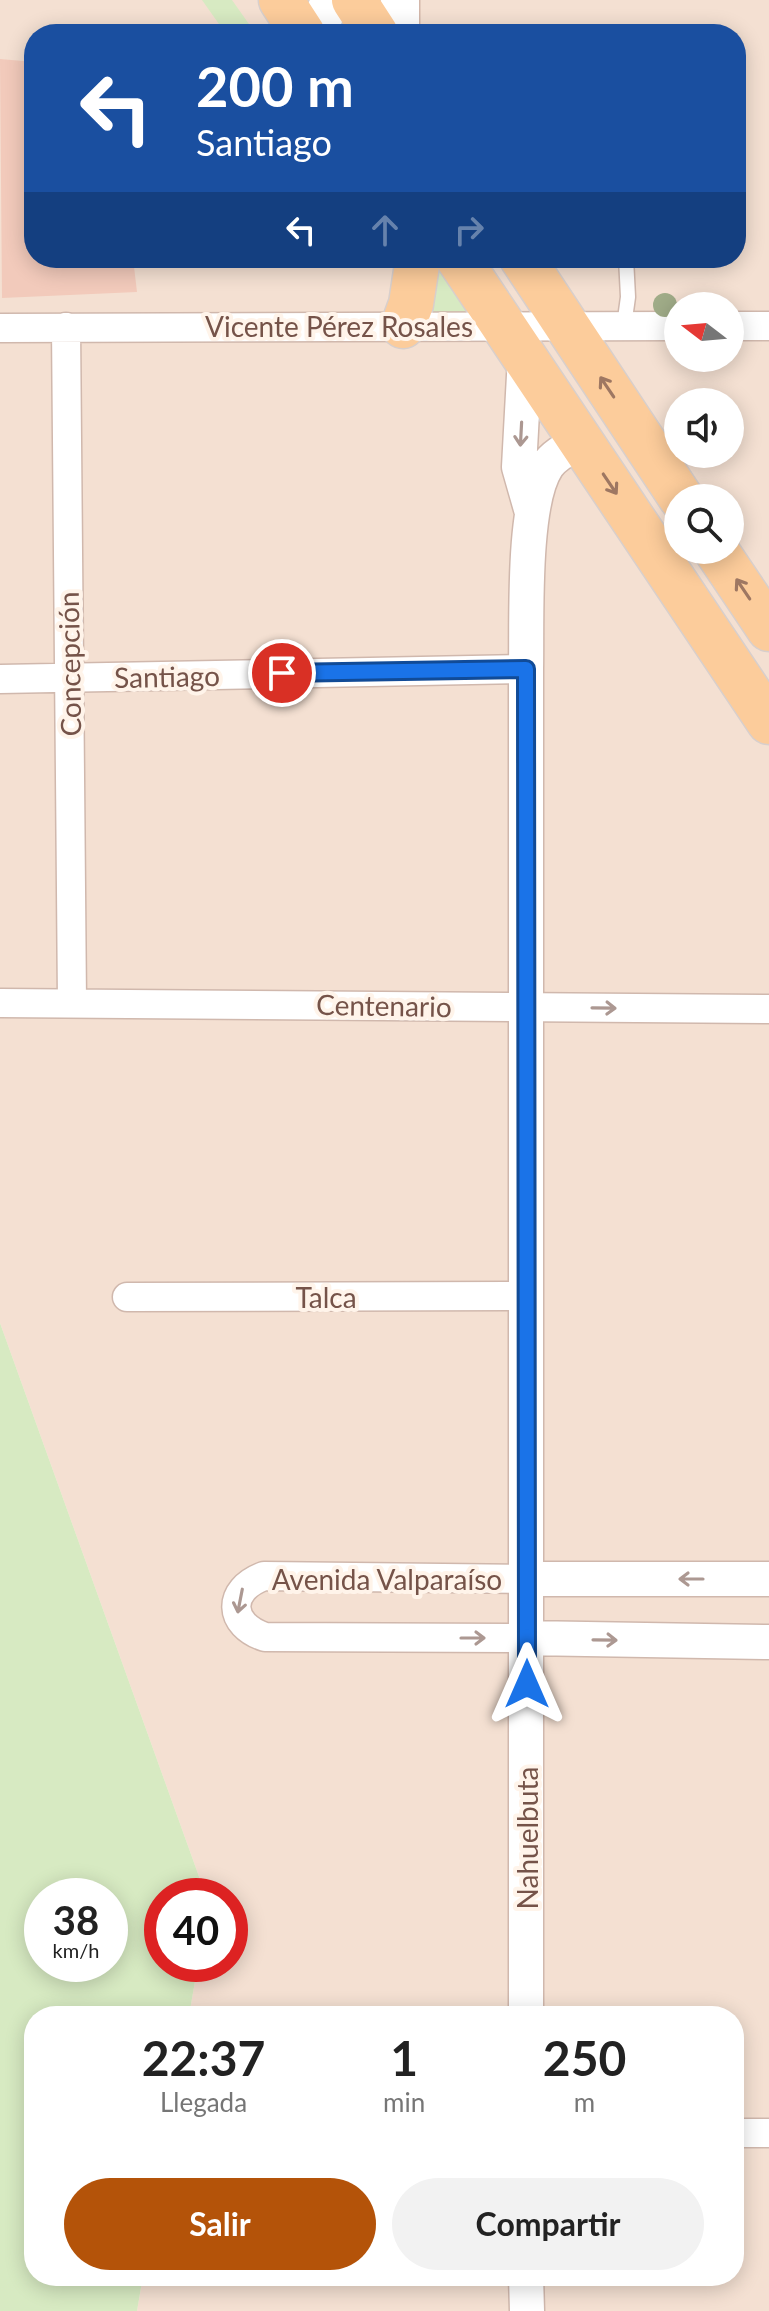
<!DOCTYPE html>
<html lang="es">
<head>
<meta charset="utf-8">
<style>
	:root { --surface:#fff; --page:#f2f2f2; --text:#222; --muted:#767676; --accent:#b45309 }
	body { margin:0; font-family:Lato,sans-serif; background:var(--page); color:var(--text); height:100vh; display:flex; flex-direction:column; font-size:30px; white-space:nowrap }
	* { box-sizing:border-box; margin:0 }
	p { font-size:26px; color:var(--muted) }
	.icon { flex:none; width:44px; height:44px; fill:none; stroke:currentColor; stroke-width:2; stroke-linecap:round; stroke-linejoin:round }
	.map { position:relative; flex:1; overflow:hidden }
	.panel { position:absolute; left:24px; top:2006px; width:720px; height:280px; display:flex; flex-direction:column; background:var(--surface); border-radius:32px; box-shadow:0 4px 20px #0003 }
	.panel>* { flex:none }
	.guide { position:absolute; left:24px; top:24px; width:722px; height:244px; border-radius:32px; box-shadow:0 4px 20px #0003; background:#1a4fa0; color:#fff; overflow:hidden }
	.needle { width:52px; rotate:286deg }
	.controls { position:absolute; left:664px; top:292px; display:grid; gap:16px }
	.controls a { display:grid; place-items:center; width:80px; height:80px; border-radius:50%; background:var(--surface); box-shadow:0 4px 20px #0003; font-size:40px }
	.speed { position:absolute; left:24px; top:1878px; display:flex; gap:16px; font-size:40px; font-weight:700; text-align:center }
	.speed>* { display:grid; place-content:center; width:104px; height:104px; border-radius:50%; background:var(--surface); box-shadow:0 4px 20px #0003; line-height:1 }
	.speed small { font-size:20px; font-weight:400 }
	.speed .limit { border:12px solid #d22; background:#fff; color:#111 }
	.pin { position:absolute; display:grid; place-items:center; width:68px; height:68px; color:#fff; margin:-34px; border:4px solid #fff; border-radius:50%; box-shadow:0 2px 8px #0007 }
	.me { position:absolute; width:88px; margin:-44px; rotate:0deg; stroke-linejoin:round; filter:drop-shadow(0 0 6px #0008) }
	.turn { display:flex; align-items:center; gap:28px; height:168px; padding:0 40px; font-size:36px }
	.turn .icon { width:104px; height:104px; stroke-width:2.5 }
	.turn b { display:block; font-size:56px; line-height:68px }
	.lanes { display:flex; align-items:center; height:76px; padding:0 40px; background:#0003; justify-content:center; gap:40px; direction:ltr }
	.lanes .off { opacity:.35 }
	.eta { display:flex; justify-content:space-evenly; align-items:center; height:136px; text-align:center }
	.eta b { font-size:48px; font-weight:700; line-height:56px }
	.action { display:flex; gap:16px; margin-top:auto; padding:16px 40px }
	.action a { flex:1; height:92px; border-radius:48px; background:var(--accent); color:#fff; font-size:32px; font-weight:700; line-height:92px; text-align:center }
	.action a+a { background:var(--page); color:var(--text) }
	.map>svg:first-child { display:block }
	.residential { fill:#f4e0d2; fill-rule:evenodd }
	.green { fill:#d7eac2; fill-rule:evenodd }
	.building { fill:#f2cabb }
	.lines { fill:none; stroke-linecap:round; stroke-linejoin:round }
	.service-casing { stroke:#d0b8ad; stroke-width:17 }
	.minor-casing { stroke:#d0b8ad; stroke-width:31 }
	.tertiary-casing { stroke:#d0b8ad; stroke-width:37 }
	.secondary-casing { stroke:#d3b7aa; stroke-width:41 }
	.primary-casing { stroke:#d8cfcc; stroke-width:47 }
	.service { stroke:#fff; stroke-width:14 }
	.minor { stroke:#fff; stroke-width:28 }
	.tertiary { stroke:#fff; stroke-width:34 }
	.secondary { stroke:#fff; stroke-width:38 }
	.primary { stroke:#fccc9b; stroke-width:44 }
	.tree { fill:#a0ac88 }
	.oneway { stroke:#9e7762 }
	.oneway2 { stroke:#ac9892 }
	.route-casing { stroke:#114b97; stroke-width:20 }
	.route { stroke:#1a73e8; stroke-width:14 }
	.labels { text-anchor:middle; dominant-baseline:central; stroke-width:8; stroke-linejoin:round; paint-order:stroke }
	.street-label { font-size:28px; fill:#755349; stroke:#fff4ea }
</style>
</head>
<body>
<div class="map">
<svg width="769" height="2311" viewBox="0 0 769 2311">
	<rect width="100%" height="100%" fill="#fcf0e3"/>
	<path class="residential" d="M 0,0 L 769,0 L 769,2311 L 137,2311 L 143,2276 L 734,2276 L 734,2016 L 189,2016 L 198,1964 L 230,1964 L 230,1896 L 206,1896 L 0,1323 ZM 34,34 L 736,34 L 736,258 L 34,258 ZM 678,306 L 730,306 L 730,358 L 678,358 ZM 678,402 L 730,402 L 730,454 L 678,454 ZM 678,498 L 730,498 L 730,550 L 678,550 Z"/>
	<path class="green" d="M 202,0 L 232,0 L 256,34 L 226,34 Z
		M 439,258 L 469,313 L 425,312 Z
		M 0,1323 L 206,1896 L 162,1896 L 162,1964 L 198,1964 L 189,2016 L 34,2016 L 34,2276 L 143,2276 L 137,2311 L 0,2311 ZM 42,1896 L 110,1896 L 110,1964 L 42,1964 Z"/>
	<path class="building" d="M 0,59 L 34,62 L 34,258 L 133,258 L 137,292 L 2,298 Z"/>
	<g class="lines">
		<g class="service-casing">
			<path id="service" d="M 624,326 L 628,297 L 626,258"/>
		</g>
		<g class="minor-casing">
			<path id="minor" d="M 730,326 L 769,326
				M 66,327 L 72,1002
				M 0,328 L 678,326
				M 0,679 L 526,669
				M 0,1003 L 769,1009
				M 127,1297 L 526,1296
				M 527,1579 L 264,1576 C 226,1590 228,1625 265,1637 L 527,1638
				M 734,2133 L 769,2133"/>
		</g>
		<g class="tertiary-casing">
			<path id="tertiary" d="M 525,357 L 519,467 L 531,509
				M 527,1579 L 769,1579
				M 527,1638 L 769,1642
				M 526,2016 L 526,669 C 527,620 522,504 547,466 C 555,454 569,448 581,441
				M 526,2276 L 527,2311"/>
		</g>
		<g class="secondary-casing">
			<path id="secondary" d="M 400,0 L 400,34
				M 317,34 L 330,0"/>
		</g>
		<g class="primary-casing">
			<path id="primary" d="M 281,0 L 303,34
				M 354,0 L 376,34
				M 458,258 L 769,722
				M 522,258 L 681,498
				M 403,326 L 411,304 L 418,258
				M 716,550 L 769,629"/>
		</g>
		<use href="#service" class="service"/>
		<use href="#minor" class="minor"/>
		<use href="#tertiary" class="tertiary"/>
		<use href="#secondary" class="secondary"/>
		<use href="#primary" class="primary"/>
	</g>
	<circle class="tree" cx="665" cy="305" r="12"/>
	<defs><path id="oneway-shaft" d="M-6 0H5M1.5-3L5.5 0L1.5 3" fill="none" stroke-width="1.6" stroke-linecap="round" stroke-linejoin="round" transform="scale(2)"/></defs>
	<g class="oneway">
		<use href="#oneway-shaft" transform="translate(607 387) rotate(-124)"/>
		<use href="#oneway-shaft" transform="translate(610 484) rotate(56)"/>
		<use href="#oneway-shaft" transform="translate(743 589) rotate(-124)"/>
	</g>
	<g class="oneway2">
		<use href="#oneway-shaft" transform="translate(521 434) rotate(93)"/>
		<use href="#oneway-shaft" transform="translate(604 1008) rotate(1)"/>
		<use href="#oneway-shaft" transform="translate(691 1579) rotate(180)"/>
		<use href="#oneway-shaft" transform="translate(240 1601) rotate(101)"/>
		<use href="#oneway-shaft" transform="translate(473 1638)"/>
		<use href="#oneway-shaft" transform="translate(605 1640) rotate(1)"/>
	</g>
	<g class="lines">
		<g class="route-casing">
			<path id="route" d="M 282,673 L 526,669 L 527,1684"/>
		</g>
		<use href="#route" class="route"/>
	</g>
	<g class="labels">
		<g class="street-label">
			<text x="339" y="326">Vicente Pérez Rosales</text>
			<text transform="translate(69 664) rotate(-91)">Concepción</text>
			<text transform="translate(167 676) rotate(-1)">Santiago</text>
			<text transform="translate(384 1005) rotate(1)">Centenario</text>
			<text x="326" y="1297">Talca</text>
			<text x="387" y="1579">Avenida Valparaíso</text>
			<text transform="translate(527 1838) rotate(-90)">Nahuelbuta</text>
		</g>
	</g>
</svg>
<div class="controls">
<a><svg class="needle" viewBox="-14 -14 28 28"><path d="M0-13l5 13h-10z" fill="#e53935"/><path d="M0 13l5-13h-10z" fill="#767676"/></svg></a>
<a><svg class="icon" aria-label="sound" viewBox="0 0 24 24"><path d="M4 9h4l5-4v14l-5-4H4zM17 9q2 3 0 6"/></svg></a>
<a><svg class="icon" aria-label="search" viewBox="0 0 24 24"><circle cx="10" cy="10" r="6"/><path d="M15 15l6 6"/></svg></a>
</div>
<div class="speed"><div>38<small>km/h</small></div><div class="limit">40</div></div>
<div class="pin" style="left:282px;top:673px;background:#d93025"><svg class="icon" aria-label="arrive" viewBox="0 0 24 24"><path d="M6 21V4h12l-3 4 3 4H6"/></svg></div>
<svg class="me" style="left:527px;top:1684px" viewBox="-20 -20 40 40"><path d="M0-17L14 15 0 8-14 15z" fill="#1a73e8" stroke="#fff" stroke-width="4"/></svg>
<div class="guide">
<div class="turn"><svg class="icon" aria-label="left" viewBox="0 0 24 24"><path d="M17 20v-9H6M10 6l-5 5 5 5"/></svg><div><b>200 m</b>Santiago</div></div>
<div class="lanes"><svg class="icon" aria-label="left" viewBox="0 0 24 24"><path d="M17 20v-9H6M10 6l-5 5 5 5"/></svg><svg class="icon off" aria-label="ahead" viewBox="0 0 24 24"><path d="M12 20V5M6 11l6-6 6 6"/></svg><svg class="icon off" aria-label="right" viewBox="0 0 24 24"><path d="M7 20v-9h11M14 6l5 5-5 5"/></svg></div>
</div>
<section class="panel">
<div class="eta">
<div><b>22:37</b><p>Llegada</p></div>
<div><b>1</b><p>min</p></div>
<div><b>250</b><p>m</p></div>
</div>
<div class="action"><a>Salir</a><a>Compartir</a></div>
</section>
</div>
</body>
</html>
